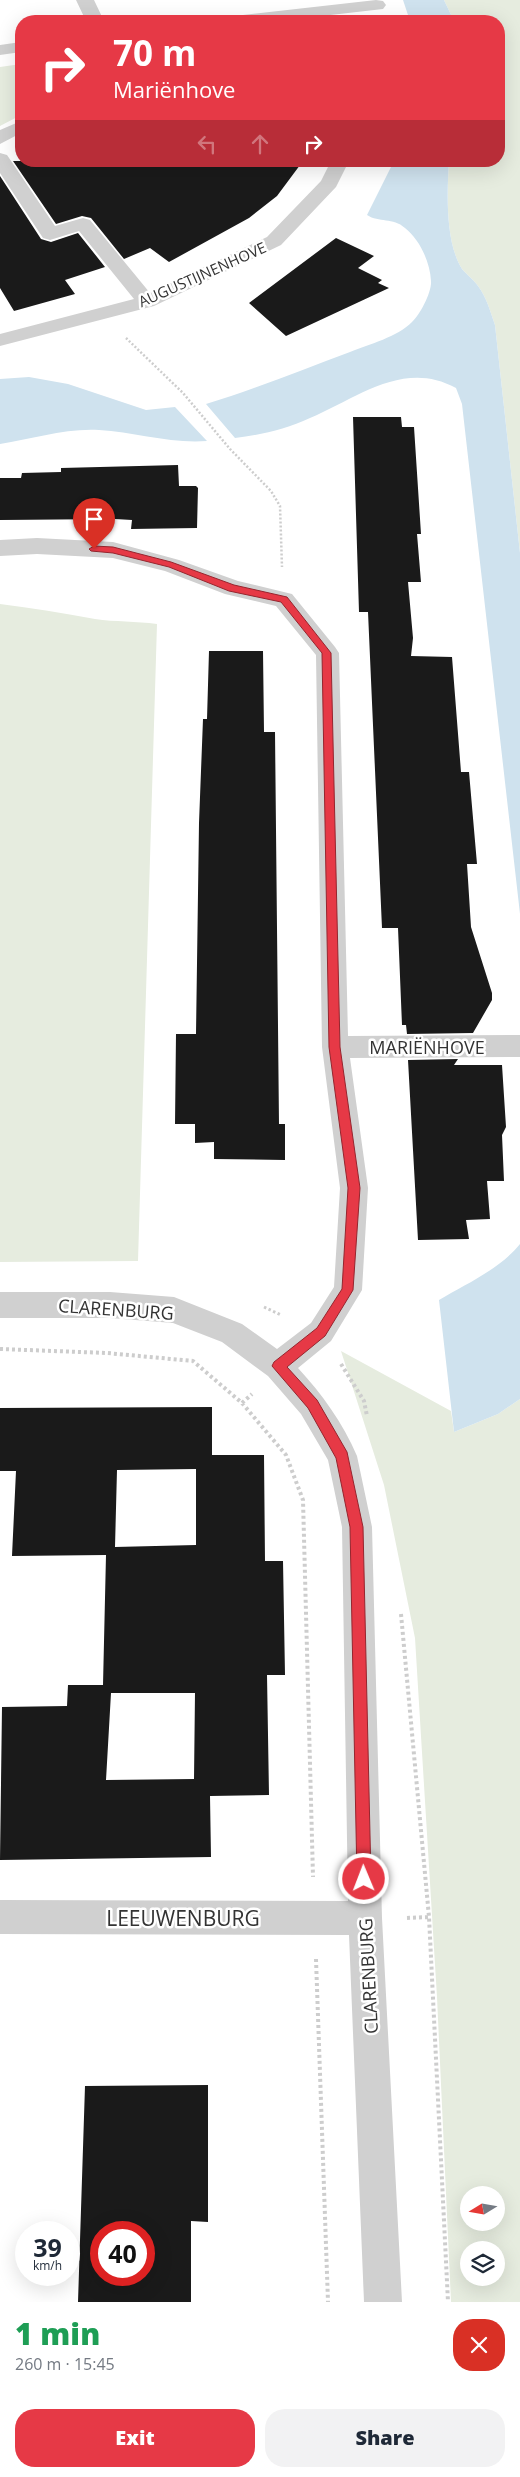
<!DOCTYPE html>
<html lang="en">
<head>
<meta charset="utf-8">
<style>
	:root { --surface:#fff; --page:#f2f2f3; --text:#1f2937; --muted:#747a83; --accent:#e63946 }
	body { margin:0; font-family:"Open Sans",sans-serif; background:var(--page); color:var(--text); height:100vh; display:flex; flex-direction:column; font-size:19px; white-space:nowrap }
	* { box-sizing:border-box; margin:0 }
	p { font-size:16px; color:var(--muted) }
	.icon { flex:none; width:28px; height:28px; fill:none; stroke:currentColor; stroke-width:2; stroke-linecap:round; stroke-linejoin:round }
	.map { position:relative; height:2302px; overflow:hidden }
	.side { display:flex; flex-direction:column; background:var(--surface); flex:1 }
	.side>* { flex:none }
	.banner { position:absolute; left:15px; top:15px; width:490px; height:152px; border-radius:20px; box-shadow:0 5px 20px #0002; background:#e63946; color:#fff; overflow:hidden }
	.needle { width:32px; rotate:259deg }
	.buttons { position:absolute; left:460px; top:2186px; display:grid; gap:10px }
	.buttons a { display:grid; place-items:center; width:45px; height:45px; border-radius:50%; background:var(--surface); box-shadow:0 5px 20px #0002; font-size:25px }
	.speed { position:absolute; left:15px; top:2221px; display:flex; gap:10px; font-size:25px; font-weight:700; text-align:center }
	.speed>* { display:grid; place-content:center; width:65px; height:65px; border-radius:50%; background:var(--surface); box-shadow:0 5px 20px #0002; line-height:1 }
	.speed small { font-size:12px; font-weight:400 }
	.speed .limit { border:8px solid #d22; background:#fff; color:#111 }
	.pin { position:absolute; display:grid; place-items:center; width:42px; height:42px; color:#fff; margin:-51px -21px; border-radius:50% 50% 50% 0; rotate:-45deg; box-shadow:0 0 5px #0007 }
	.pin .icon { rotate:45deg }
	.me { position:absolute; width:55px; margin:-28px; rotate:359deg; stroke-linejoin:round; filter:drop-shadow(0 0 4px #0008) }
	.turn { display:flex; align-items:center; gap:18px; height:105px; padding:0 15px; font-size:22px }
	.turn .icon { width:65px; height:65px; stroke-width:2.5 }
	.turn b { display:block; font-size:35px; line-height:42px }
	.lanes { display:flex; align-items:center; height:48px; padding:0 15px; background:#0003; justify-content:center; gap:25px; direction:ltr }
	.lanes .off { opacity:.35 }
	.round { display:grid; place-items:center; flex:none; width:52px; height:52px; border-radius:20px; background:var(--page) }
	.summary { display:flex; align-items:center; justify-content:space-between; height:85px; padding:0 15px }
	h1 { font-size:30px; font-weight:800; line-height:38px; color:#1e9e55 }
	.action { display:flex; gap:10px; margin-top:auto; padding:10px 15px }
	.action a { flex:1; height:58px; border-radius:20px; background:var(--accent); color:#fff; font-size:20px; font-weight:800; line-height:58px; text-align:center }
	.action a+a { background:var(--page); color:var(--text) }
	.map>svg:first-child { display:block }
	.green { fill:#e6ecdf; fill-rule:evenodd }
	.water { fill:#cfe2ee }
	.building { fill:#1a1a1a; fill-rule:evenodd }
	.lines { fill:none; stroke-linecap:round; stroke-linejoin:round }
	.path-far2 { stroke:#cdcdcd; stroke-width:2.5; stroke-dasharray:2 2; stroke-linecap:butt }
	.path-far1 { stroke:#cdcdcd; stroke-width:3; stroke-dasharray:2.5 2.5; stroke-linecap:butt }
	.path { stroke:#cdcdcd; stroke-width:4; stroke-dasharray:3 3; stroke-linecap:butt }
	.minor { fill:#d0d0d0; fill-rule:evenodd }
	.route { fill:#e63946; stroke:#96252e }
	.labels { text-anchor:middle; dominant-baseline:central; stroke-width:5; stroke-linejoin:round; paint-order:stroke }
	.far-street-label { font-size:15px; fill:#333; stroke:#fff }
	.street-label { font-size:18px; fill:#333; stroke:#fff }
	.near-street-label { font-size:21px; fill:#333; stroke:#fff }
</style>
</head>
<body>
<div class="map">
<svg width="520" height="2302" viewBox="0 0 520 2302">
	<rect width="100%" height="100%" fill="#fff"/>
	<path class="green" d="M 444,0 L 520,0 L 520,553 L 495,325 C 490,311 487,298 478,286 C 474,280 467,275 462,269 C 445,242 447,192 449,161 L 499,161 L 499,21 L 454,21 Z
		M 21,64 L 21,115 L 0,126 L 0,67 Z
		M 0,604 C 32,608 63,613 95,619 C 115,622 136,621 157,624 L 138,1261 L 0,1262 Z
		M 341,1351 L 451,1411 L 454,1432 L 498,1414 L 520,1399 L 520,2302 L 451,2302 L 437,1997 L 415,1638 L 384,1485 ZM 469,2195 L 496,2195 L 496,2222 L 469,2222 ZM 469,2250 L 496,2250 L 496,2278 L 469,2278 Z"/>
	<path class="water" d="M 403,0 L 444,0 L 454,21 L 410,21 Z
		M 394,161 L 449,161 C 447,192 445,242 462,269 C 467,275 474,280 478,286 C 487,298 490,311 495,325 L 520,553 L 520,914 L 462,404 L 456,388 C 404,359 357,398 310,418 C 286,429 261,435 235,438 L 206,404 C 255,389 302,370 350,352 C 370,344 397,337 412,322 C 420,315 432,292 431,281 C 430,262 420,240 405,228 C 393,217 379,223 367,215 Z
		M 29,377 L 68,384 L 146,410 L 175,407 L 207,441 C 171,444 135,432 99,430 C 66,428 32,439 0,444 L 0,379 Z
		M 520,1244 L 520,1399 L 498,1414 L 454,1432 L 439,1300 C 466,1284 500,1269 520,1244 Z"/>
	<path class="building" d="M 13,161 L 303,161 L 277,196 L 249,218 L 169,262 L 150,248 L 124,259 L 91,218 L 82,216 L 56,224 Z
		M 0,176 L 41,239 L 51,242 L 78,233 L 105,267 L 65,280 L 75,294 L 14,311 L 0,288 Z
		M 336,238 L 374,256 L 358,268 L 382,280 L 378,283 L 389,288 L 286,336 L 249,303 Z
		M 353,417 L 401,417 L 402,427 L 414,427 L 421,534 L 417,534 L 421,582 L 408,582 L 413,638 L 411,656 L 452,657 L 461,772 L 469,772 L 477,864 L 467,864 L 471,927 L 492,993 L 492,1000 L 473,1033 L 407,1034 L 406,1025 L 402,1025 L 398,928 L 382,928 L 368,612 L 359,612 Z
		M 178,465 L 179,486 L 196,486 L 198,488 L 197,528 L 131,529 L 132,520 L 115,519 L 0,520 L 0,478 L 21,478 L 22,473 L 61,472 L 61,468 Z
		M 209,651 L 263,651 L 264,732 L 275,732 L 279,1124 L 285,1124 L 285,1160 L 214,1159 L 214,1142 L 195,1143 L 195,1124 L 175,1124 L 176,1034 L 196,1034 L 199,823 L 203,719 L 207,719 Z
		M 458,1059 L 454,1065 L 502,1065 L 506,1127 L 502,1135 L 504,1181 L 487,1181 L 490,1219 L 466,1220 L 469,1239 L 418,1240 L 408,1060 Z
		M 212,1407 L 212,1455 L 264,1455 L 265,1561 L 283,1561 L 285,1675 L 267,1675 L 269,1795 L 210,1796 L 211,1857 L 0,1860 L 2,1707 L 67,1706 L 68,1685 L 103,1685 L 106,1555 L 12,1556 L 16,1471 L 0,1471 L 0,1408 ZM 196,1469 L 196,1545 L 115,1547 L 117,1470 ZM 111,1693 L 195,1693 L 194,1779 L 106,1780 Z
		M 208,2085 L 208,2222 L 191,2221 L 191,2302 L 78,2302 L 85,2086 ZM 101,2232 L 144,2232 L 144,2275 L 101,2275 Z"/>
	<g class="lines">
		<path class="path-far2" d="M 126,338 L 183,393 L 230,449 L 271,491 L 280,506 L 282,567"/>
		<path class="path-far1" d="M 264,1307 L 281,1315"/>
		<path class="path" d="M 0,1349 L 107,1353 L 193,1361 L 242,1403 L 286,1455 L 303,1500 L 313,1877
			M 341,1364 L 364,1401 L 367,1416
			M 242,1403 L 252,1394
			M 401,1614 L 429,1917 L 448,2302
			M 407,1918 L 429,1917
			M 316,1959 L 328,2302"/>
		<path class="minor" d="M 76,0 L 94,0 L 104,21 L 86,21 Z
			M 376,0 L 383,1 L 386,5 L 383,9 L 278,21 L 225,21 L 228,17 L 234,16 Z
			M 21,42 L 21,52 L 0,55 L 0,45 Z
			M 21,121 L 21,133 L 0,144 L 0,130 Z
			M 0,153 L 7,155 L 55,226 L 83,218 L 90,220 L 150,293 L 267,237 L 321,181 L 331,161 L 349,161 L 336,187 L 281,245 L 154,306 L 0,346 L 0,334 L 134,299 L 79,231 L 50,240 L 43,238 L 0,173 Z
			M 37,538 L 113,542 L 179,560 L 238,581 L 292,594 L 335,647 L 339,653 L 348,1036 L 520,1035 L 520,1057 L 350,1058 L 368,1188 L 362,1290 L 331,1341 L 298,1368 C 322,1394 343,1423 357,1456 L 372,1527 L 382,1918 L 402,2302 L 364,2302 L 349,1935 L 0,1934 L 0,1900 L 348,1901 L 342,1527 L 328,1460 L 301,1414 L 268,1376 L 222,1342 L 173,1323 L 110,1318 L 0,1318 L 0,1292 L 110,1292 L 174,1297 L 242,1324 L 277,1349 L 311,1323 L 334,1287 L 340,1188 L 322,1047 L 316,655 L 276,606 L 225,594 L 165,571 L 113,558 L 37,554 L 0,556 L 0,540 Z"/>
	</g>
	<path class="route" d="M 94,546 L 113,547 L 171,562 L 234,585 L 287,597 L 331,653 L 340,1047 L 360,1188 L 353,1290 L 325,1336 L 287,1367 L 317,1400 L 347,1452 L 363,1527 L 371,1879 L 369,1884 L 364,1886 L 359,1884 L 357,1879 L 350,1527 L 336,1458 L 308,1408 L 272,1366 L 274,1362 L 317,1328 L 342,1289 L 348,1188 L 329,1047 L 322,653 L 281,602 L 229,591 L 169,567 L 113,553 L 91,551 L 89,549 Z"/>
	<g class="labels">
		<g class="far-street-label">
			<text transform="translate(202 274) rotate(-24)">AUGUSTIJNENHOVE</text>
		</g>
		<g class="street-label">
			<text x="427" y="1047">MARIËNHOVE</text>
			<text transform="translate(116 1309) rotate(4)">CLARENBURG</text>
			<text transform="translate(368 1976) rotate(-93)">CLARENBURG</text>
		</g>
		<g class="near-street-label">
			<text x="183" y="1918">LEEUWENBURG</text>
		</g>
	</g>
</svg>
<div class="buttons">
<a><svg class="needle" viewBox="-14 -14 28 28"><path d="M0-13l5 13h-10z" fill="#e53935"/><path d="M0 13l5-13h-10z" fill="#747a83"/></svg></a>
<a><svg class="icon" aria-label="layers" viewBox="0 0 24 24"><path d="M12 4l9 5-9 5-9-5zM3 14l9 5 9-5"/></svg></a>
</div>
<div class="speed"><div>39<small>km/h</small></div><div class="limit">40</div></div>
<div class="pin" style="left:94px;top:549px;background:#d93025"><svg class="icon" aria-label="arrive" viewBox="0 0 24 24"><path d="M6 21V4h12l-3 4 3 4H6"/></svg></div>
<svg class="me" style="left:364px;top:1879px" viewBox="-20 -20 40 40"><circle r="17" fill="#e63946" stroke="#fff" stroke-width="3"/><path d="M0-11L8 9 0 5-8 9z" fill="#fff"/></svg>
<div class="banner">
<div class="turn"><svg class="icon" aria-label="right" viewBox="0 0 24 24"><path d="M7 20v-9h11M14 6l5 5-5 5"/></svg><div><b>70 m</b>Mariënhove</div></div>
<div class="lanes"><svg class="icon off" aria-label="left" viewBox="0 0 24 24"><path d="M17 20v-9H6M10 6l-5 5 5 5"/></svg><svg class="icon off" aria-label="ahead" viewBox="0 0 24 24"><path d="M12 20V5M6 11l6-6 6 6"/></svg><svg class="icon" aria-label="right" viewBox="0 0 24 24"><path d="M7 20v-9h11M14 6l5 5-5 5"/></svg></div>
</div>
</div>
<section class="side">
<div class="summary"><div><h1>1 min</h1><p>260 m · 15:45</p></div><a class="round" style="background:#d93025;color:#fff"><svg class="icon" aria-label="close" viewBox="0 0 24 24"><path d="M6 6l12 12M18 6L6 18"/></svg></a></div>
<div class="action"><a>Exit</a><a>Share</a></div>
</section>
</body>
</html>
